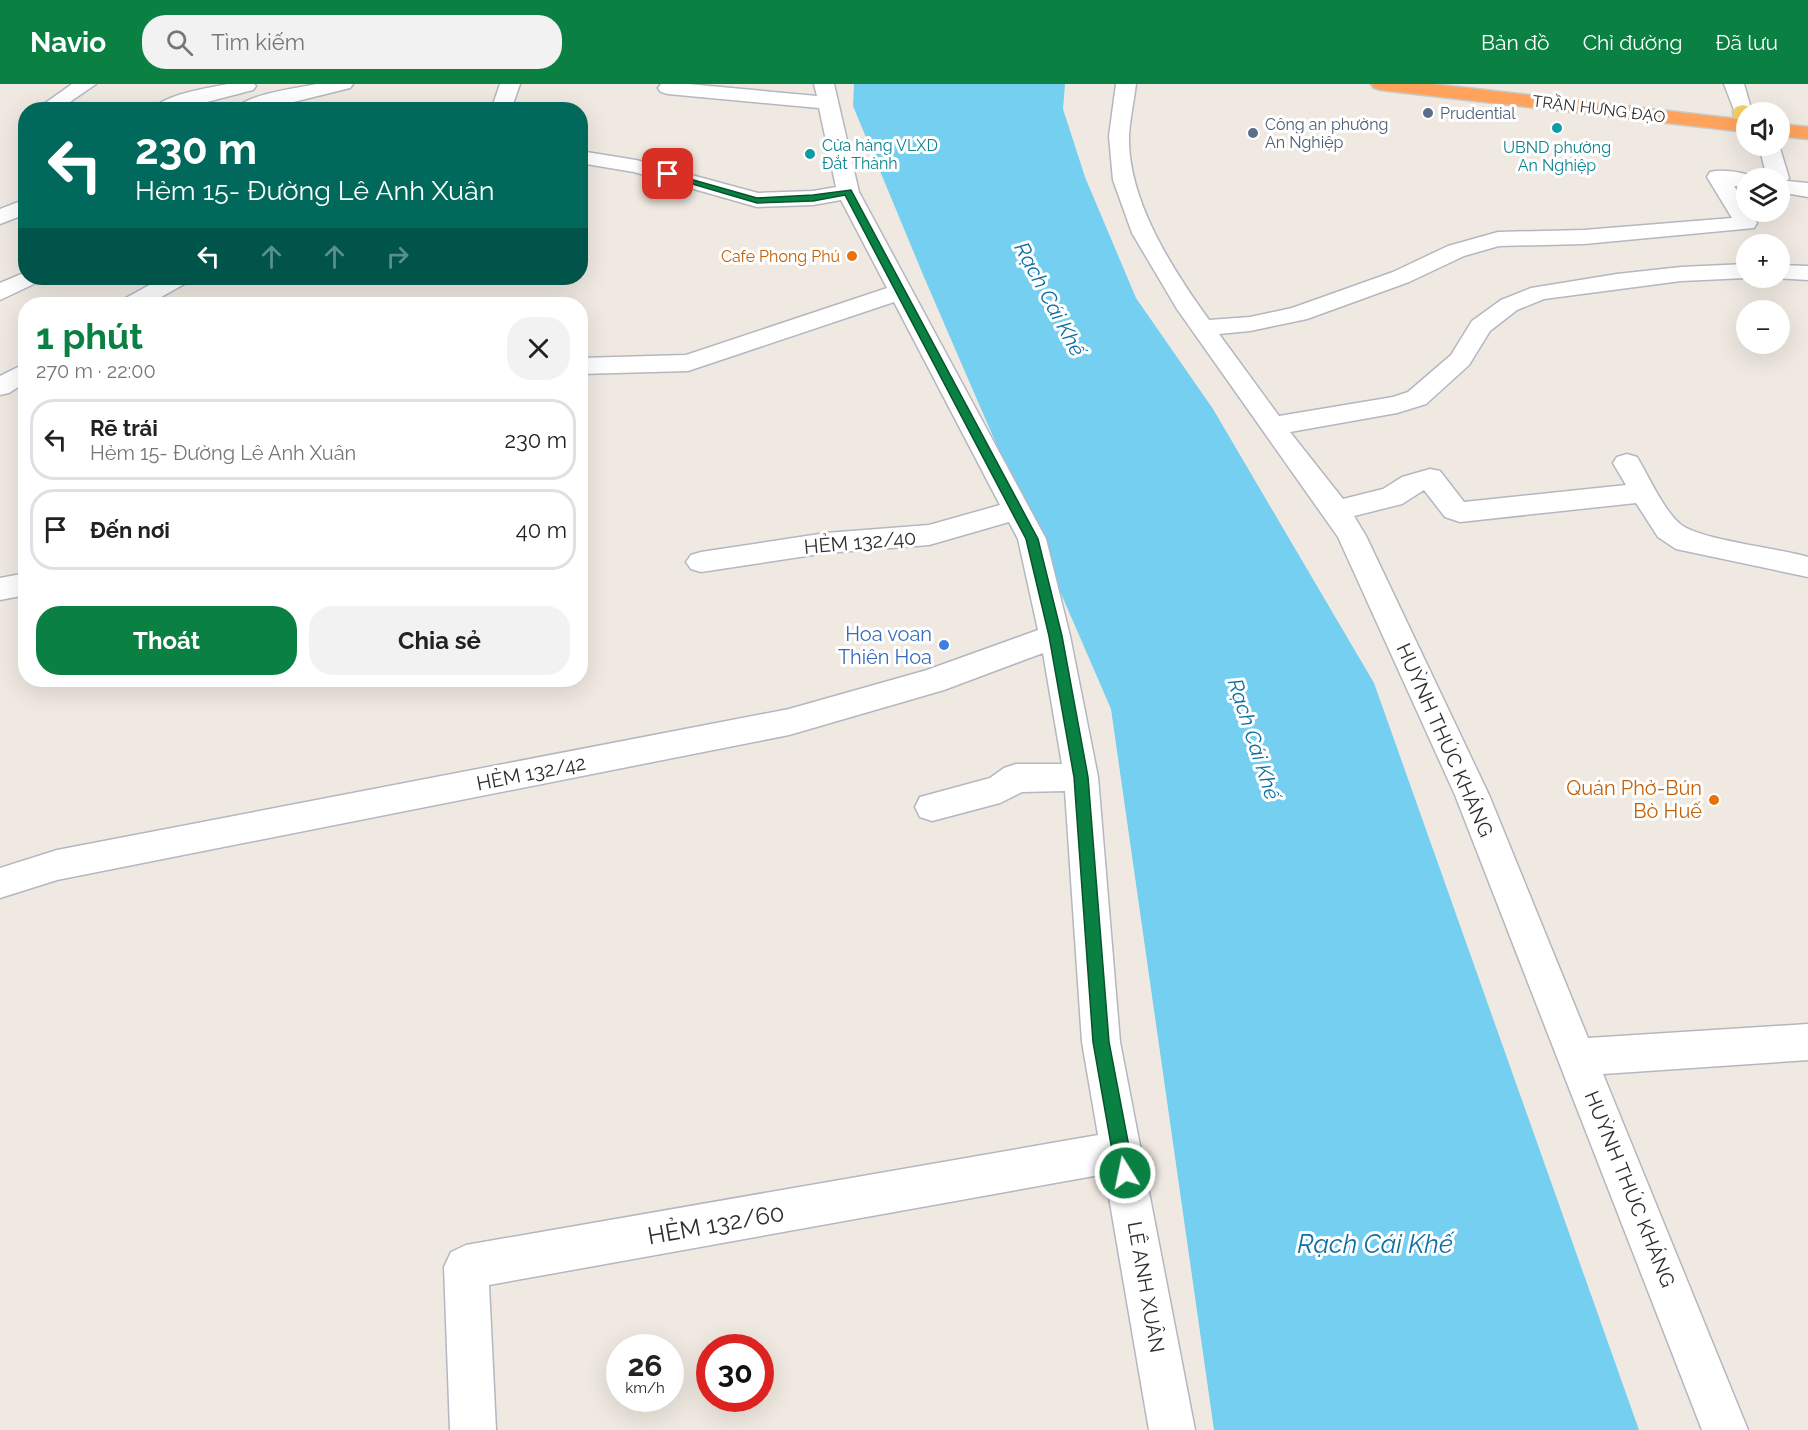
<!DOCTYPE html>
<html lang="vi">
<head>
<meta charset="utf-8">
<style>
	:root { --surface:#fff; --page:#f2f2f2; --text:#222; --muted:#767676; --line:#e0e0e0; --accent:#0b8043 }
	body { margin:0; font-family:Raleway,sans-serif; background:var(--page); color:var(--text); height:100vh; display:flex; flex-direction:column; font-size:22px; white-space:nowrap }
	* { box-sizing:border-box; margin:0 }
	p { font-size:20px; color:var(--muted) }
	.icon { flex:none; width:33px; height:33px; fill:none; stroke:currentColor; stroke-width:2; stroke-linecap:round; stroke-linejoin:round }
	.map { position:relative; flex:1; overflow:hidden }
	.details { position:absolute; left:18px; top:213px; width:570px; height:390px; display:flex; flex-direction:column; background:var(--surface); border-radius:24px; box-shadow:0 6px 24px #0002 }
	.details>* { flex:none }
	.banner { position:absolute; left:18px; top:18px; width:570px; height:183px; border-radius:24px; box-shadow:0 6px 24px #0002; background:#00695c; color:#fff; overflow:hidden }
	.buttons { position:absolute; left:1736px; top:18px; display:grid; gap:12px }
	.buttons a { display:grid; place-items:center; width:54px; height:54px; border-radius:50%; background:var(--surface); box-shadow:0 6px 24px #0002; font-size:30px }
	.speed { position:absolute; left:606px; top:1250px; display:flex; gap:12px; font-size:30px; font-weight:700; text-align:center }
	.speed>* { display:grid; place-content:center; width:78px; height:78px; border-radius:50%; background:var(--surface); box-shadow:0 6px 24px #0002; line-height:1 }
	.speed small { font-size:15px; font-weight:400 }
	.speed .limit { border:9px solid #d22; background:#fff; color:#111 }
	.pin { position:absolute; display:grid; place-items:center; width:51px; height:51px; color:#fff; margin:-26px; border-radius:12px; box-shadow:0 3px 9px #0006 }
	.me { position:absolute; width:66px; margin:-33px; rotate:350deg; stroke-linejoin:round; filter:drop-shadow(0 0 4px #0008) }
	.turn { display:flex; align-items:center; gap:21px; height:126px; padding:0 18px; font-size:27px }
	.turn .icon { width:78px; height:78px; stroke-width:2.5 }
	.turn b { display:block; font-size:42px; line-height:51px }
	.lanes { display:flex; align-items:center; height:57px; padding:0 18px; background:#0003; justify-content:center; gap:30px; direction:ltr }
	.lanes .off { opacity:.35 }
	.round { display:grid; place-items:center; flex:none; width:63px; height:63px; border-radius:24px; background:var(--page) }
	.summary { display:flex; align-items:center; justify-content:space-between; height:102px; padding:0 18px }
	h1 { font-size:36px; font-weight:700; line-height:45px; color:var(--accent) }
	.button { display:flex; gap:12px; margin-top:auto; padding:12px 18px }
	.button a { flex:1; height:69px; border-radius:24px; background:var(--accent); color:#fff; font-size:24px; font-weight:700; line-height:69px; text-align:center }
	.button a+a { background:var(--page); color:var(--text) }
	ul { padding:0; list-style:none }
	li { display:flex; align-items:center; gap:18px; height:81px; margin:0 12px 9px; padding:0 6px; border:3px solid var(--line); border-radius:24px }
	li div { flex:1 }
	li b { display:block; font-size:22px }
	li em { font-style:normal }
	header { display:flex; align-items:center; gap:36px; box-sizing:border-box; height:84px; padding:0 30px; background:var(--accent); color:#fff }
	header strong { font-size:28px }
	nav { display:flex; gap:33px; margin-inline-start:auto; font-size:21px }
	.search { width:420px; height:54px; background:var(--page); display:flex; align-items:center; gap:15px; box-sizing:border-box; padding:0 21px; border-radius:24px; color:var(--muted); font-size:22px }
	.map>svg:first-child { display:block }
	.water { fill:#75cff0 }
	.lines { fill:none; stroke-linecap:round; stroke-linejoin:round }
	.minor-casing { stroke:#b4b7c1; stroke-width:3 }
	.major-casing { stroke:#c9c9c9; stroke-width:3 }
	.highway-casing { stroke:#c9c9c9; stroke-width:3 }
	.minor { fill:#fff; fill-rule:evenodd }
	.major { fill:#f2d163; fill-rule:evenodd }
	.highway { fill:#ffa35c; fill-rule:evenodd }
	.route { fill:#0b8043; stroke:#07532c; stroke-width:1.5 }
	.service-dot { fill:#5c6f8a; stroke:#fff; stroke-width:2 }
	.culture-dot { fill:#0f9aa8; stroke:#fff; stroke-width:2 }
	.food-dot { fill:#e8710a; stroke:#fff; stroke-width:2 }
	.shop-dot { fill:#3f7fe0; stroke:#fff; stroke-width:2 }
	.labels { text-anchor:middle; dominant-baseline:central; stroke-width:6; stroke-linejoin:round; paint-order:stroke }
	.far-street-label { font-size:16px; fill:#2e2e2e; stroke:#fff }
	.far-service-label { font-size:16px; fill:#4e5e75; stroke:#fff; text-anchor:start }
	.far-culture-label { font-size:16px; fill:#0d838f; stroke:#fff; text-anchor:start }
	.far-food-label { font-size:16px; fill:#c56008; stroke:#fff; text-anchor:end }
	.street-label { font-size:20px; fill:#2e2e2e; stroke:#fff }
	.shop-label { font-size:20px; fill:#366cbe; stroke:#fff; text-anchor:end }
	.food-label { font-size:20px; fill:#c56008; stroke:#fff; text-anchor:end }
	.water-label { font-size:21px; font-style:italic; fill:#0d6fa3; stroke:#fff }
	.near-street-label { font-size:24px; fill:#2e2e2e; stroke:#fff }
	.near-water-label { font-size:26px; font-style:italic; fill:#0d6fa3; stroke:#fff }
</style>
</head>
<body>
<header>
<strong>Navio</strong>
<div class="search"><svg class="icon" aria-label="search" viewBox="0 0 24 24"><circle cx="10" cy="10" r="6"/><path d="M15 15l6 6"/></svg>Tìm kiếm</div>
<nav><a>Bản đồ</a><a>Chỉ đường</a><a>Đã lưu</a></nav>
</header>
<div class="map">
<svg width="1808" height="1346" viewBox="0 0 1808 1346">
	<rect width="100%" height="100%" fill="#efe9e1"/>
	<path class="water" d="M 854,0 L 1065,0 L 1063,25 L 1085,93 L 1136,214 L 1213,325 L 1374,599 L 1639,1346 L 1214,1346 L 1111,625 L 924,193 L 853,22 Z"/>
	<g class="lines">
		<g class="minor-casing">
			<path id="minor" d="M 72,0 L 96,0 L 61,24 L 47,24 L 44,20 Z
				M 228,0 L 254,0 L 256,2 L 253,6 C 220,14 186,26 152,26 C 164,10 209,4 228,0 Z
				M 317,0 L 353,0 L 350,4 L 261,26 L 234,26 C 246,10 298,4 317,0 Z
				M 500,0 L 520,0 L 511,26 L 491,26 Z
				M 661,0 L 688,0 L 817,12 L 814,0 L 834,0 L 859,108 L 1046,455 L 1070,552 L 1098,693 L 1120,958 L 1195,1346 L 1149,1346 L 1105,1090 L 489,1201 L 496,1346 L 450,1346 L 444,1183 L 451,1168 L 466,1161 L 1098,1051 L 1082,958 L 1065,707 L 1022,708 L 1000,719 L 932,737 L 920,733 L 915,723 L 920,713 L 990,694 L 1004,684 L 1016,680 L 1062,680 L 1043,569 L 944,606 L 789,651 L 57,796 L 0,814 L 0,784 L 57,766 L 789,625 L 927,586 L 1038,546 L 1018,455 L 1009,438 L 929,461 L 826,469 L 701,488 L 691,485 L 686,478 L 691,471 L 701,468 L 826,449 L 929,441 L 1000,421 L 894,218 L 688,287 L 580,290 L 580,274 L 686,271 L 887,204 L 841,116 L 813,121 L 757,123 L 634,88 L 580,79 L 580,67 L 636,76 L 758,109 L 813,107 L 836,103 L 819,24 L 668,10 L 661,8 L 658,4 Z
				M 1116,0 L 1136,0 C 1134,17 1130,34 1129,51 C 1127,116 1173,186 1209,236 L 1250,233 L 1292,224 L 1393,188 L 1448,162 L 1498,148 L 1584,146 L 1732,134 L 1707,93 L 1710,88 C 1723,85 1745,88 1755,94 L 1746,94 L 1746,103 L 1734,102 L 1746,121 L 1746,128 L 1750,128 L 1757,139 L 1754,144 L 1584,160 L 1499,162 L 1464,172 L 1409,198 L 1307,235 L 1250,247 L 1219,250 L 1279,332 L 1393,313 L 1408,308 L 1451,271 L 1472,237 L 1501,216 L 1531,204 L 1617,190 L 1681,183 L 1746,180 L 1746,194 L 1748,194 L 1746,194 L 1681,197 L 1544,215 L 1517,226 L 1490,247 L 1469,281 L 1426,320 L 1397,329 L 1290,348 L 1343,415 L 1383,405 L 1402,393 L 1430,385 L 1440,387 L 1464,418 L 1626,401 L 1613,379 L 1617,373 L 1627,370 L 1637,373 C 1648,391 1663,425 1679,439 C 1697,456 1779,464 1808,473 L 1808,493 L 1676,465 L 1658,453 L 1636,419 L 1460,438 L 1445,433 L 1424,406 L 1402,420 L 1354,432 L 1366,452 L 1489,711 L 1588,954 L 1808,940 L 1808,976 L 1603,990 L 1748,1346 L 1702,1346 L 1455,711 L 1338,453 L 1177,225 L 1132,149 L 1113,96 L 1109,52 Z
				M 1724,0 L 1744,0 L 1752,28 L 1746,28 L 1746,32 L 1736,31 Z
				M 1779,61 L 1789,94 L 1787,97 L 1808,99 L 1808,113 L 1779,108 L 1779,94 L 1767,94 L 1759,62 Z
				M 26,115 L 26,130 L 0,140 L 0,125 Z
				M 1779,181 L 1808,182 L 1808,196 L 1773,194 L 1779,194 Z
				M 26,188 L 26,194 L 39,194 L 36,199 L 0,216 L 0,199 Z
				M 162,194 L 190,194 L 186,199 L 149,220 L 120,220 L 124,215 Z
				M 26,279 L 26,298 L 9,309 L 0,311 L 0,292 Z
				M 26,489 L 26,511 L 0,516 L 0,494 Z"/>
		</g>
		<g class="major-casing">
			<path id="major" d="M 1743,21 L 1750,23 L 1753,28 L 1746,28 L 1745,48 L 1738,46 L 1735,42 L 1733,27 L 1736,23 Z"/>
		</g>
		<g class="highway-casing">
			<path id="highway" d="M 1371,0 L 1432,0 L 1746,36 L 1746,48 L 1381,6 L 1374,4 Z
				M 1779,40 L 1808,43 L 1808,55 L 1779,52 Z"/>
		</g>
		<use href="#minor" class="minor"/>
		<use href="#major" class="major"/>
		<use href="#highway" class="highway"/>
	</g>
	<path class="route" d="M 665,88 L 757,114 L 813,111 L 851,106 L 1038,455 L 1062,552 L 1088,693 L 1109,958 L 1134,1089 L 1131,1095 L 1125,1098 L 1119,1095 L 1116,1089 L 1093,958 L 1074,693 L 1049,552 L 1026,455 L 845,111 L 813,117 L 757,119 L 665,92 Z"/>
	<g class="service-dot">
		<circle cx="1428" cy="29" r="6"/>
		<circle cx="1253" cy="49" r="6"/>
	</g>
	<g class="culture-dot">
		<circle cx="1557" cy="44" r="6"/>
		<circle cx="810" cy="70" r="6"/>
	</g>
	<g class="food-dot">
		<circle cx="852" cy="172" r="6"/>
		<circle cx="1714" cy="716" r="6"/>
	</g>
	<circle class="shop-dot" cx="944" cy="561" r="6"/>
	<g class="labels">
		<g class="far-street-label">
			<text transform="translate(1599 25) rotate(7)">TRẦN HƯNG ĐẠO</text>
		</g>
		<g class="far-service-label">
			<text x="1440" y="29">Prudential</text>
			<text x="1265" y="40">Công an phường<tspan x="1265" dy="18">An Nghiệp</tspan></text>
		</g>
		<g class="far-culture-label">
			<text x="822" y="61">Cửa hàng VLXD<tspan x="822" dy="18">Đắt Thành</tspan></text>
			<text x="1557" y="63" text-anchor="middle">UBND phường<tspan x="1557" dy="18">An Nghiệp</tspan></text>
		</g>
		<g class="far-food-label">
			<text x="840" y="172">Cafe Phong Phú</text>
		</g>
		<g class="street-label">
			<text transform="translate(860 458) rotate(-5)">HẺM 132/40</text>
			<text transform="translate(1445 656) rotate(66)">HUỲNH THÚC KHÁNG</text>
			<text transform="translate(531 689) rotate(-11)">HẺM 132/42</text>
			<text transform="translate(1630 1105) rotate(68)">HUỲNH THÚC KHÁNG</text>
			<text transform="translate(1146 1203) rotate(80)">LÊ ANH XUÂN</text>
		</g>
		<g class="shop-label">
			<text x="932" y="550">Hoa voan<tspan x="932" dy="23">Thiên Hoa</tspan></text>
		</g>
		<g class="food-label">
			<text x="1702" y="704">Quán Phở-Bún<tspan x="1702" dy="23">Bò Huế</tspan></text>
		</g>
		<g class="water-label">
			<text transform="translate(1050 215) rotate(62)">Rạch Cái Khế</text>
			<text transform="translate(1254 655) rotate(72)">Rạch Cái Khế</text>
		</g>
		<g class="near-street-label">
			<text transform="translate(716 1140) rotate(-10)">HẺM 132/60</text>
		</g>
		<g class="near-water-label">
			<text x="1375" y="1160">Rạch Cái Khế</text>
		</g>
	</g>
</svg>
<div class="buttons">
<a><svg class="icon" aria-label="sound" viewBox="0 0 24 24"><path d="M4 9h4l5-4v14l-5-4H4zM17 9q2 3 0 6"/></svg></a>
<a><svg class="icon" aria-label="layers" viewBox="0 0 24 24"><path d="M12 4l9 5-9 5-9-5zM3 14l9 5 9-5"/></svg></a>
<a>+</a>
<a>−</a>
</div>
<div class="speed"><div>26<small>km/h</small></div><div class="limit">30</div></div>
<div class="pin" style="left:668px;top:90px;background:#d93025"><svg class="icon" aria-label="arrive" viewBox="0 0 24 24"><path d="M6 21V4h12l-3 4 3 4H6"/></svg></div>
<svg class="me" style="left:1125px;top:1089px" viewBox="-20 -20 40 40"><circle r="17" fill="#0b8043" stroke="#fff" stroke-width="3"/><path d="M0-11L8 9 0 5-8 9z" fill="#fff"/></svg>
<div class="banner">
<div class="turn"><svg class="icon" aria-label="left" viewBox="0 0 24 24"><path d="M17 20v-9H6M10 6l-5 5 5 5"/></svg><div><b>230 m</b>Hẻm 15- Đường Lê Anh Xuân</div></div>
<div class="lanes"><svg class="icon" aria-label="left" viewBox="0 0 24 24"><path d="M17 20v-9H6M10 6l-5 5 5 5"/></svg><svg class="icon off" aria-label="ahead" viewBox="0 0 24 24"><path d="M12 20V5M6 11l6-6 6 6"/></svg><svg class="icon off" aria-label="ahead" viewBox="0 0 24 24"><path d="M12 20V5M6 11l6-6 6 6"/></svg><svg class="icon off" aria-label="right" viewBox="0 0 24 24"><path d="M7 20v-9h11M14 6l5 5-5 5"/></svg></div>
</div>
<section class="details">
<div class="summary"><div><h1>1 phút</h1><p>270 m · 22:00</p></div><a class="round"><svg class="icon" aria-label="close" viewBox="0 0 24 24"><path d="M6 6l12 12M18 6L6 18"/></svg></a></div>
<ul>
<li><svg class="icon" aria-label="left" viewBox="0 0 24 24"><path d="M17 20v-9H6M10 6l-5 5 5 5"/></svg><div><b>Rẽ trái</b><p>Hẻm 15- Đường Lê Anh Xuân</p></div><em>230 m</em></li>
<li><svg class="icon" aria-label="arrive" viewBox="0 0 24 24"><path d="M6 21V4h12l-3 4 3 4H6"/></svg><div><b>Đến nơi</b></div><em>40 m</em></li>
</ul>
<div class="button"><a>Thoát</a><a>Chia sẻ</a></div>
</section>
</div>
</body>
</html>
